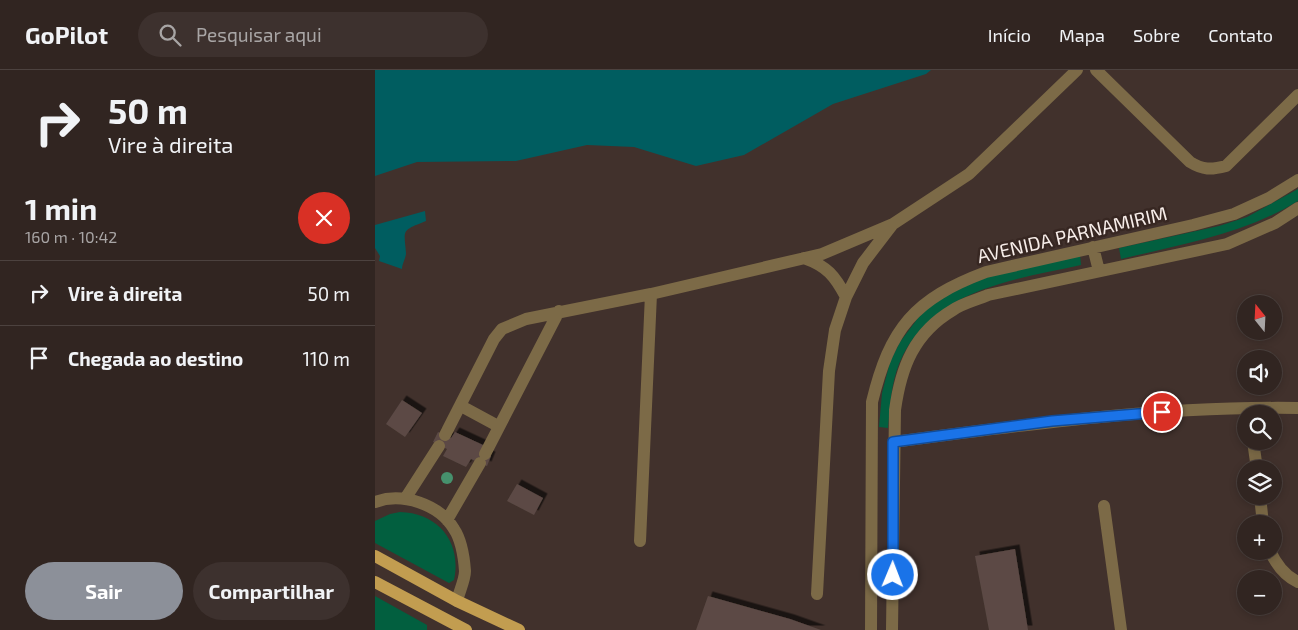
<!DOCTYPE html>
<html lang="pt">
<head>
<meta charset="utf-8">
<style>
	:root { --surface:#312521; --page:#3d312e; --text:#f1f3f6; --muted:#a8a5a5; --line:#4c423f; --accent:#8c9099 }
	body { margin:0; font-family:"Exo 2",sans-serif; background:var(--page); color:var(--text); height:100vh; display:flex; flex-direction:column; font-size:19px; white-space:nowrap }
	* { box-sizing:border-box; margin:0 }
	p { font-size:16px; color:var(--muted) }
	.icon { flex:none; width:28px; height:28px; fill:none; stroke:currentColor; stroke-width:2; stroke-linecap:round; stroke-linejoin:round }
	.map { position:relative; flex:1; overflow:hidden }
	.sheet { display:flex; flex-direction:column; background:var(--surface); width:375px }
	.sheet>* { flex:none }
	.hud { background:#312521; color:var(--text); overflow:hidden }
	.needle { width:32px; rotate:342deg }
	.controls { position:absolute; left:862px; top:225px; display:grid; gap:10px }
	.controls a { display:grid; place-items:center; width:45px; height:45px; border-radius:50%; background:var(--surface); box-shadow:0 2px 8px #0003,0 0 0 1px var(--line); font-size:25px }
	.pin { position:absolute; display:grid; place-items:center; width:42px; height:42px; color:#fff; margin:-21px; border:2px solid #fff; border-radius:50%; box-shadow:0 1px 5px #0007 }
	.me { position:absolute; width:55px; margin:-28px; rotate:1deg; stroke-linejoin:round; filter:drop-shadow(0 0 4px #0008) }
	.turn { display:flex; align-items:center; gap:18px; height:105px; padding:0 25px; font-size:22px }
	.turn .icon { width:65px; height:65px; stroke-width:2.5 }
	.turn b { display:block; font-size:35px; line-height:42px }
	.round { display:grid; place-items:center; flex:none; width:52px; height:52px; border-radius:26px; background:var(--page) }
	.summary { display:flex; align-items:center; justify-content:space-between; height:85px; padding:0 25px }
	h1 { font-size:30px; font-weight:700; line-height:38px }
	.cta { display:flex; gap:10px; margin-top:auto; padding:10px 25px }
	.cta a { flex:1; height:58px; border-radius:30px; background:var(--accent); color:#fff; font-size:20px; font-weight:700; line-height:58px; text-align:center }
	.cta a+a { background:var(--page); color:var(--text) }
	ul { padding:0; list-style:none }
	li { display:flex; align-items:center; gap:15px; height:65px; padding:0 25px; border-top:1px solid var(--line) }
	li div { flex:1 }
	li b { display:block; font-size:19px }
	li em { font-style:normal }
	header { display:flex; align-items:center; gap:30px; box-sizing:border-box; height:70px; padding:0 25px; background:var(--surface); border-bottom:1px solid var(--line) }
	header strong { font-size:24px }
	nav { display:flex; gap:28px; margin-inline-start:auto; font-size:18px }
	.search { width:350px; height:45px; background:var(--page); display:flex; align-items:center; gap:12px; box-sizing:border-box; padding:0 18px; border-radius:28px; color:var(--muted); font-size:19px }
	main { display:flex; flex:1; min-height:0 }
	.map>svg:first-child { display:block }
	.green { fill:#025f3f }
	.water { fill:#005d60 }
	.building { fill:#5b4a45; filter:url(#shadow) }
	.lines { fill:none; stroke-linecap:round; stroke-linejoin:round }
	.minor { stroke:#7c6a47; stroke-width:12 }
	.major { stroke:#c29d50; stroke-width:12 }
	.tree { fill:#46916d }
	.route-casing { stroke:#114b97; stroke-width:12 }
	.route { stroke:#1a73e8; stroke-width:9 }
	.labels { text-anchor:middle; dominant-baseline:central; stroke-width:5; stroke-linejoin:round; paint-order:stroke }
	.street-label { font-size:19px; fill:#f7ede9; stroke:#372722 }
</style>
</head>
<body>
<header>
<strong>GoPilot</strong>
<div class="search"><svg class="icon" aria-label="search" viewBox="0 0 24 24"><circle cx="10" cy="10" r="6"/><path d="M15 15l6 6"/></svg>Pesquisar aqui</div>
<nav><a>Início</a><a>Mapa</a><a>Sobre</a><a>Contato</a></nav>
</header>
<main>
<section class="sheet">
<div class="hud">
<div class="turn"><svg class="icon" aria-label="right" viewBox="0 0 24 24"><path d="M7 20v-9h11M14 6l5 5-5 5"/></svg><div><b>50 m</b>Vire à direita</div></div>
</div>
<div class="summary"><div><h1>1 min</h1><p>160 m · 10:42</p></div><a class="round" style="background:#d93025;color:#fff"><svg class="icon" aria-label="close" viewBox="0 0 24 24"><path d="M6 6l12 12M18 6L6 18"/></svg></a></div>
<ul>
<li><svg class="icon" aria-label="right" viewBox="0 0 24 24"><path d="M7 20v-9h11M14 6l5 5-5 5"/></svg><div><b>Vire à direita</b></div><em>50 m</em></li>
<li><svg class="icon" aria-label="arrive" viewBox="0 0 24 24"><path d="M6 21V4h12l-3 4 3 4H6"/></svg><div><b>Chegada ao destino</b></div><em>110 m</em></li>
</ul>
<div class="cta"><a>Sair</a><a>Compartilhar</a></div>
</section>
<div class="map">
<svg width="923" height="560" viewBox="0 0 923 560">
	<defs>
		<filter id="shadow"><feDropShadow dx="4.5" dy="-4.5" stdDeviation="0" flood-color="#0009"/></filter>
	</defs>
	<rect width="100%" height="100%" fill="#41312c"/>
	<path class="green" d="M 923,119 L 923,131 C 869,164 807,174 746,189 L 744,178 L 844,156 L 872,147 Z
		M 705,185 L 706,195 C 637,210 555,220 524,294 C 516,314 515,337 513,358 L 504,357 L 507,323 L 515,292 L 525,272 L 543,248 L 565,227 L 622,203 Z
		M 25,442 C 64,443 87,473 79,510 L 74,513 L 0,473 L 0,451 L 15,444 Z
		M 0,526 L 52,555 L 52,560 L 0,560 Z"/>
	<path class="water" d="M 0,0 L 556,0 L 551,4 L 458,34 L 369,85 L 321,96 L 259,77 L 212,75 L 141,91 L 42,92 L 0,106 Z
		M 50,141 L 51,151 C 26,161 29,159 31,183 C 31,188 27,194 27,199 L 4,191 L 5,186 L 0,178 L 0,155 Z"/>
	<path class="building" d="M 27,330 L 47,343 L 30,367 L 11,354 Z
		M 63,362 L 76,368 L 80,362 L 108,375 L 110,384 L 116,386 L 112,396 L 96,389 L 91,397 L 68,386 L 72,379 L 58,372 Z
		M 142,414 L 168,428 L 159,445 L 132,431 Z
		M 640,479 L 653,560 L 614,560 L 600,486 Z
		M 333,526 L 415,549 L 446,560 L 321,560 Z"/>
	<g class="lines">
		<path class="minor" d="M 721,0 L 815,92 C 828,100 836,100 851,96 L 923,25
			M 718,177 L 724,201
			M 429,188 C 452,196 460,206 471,227
			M 86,336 L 123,356
			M 70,365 L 119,269 L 127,259 L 151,249 L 276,224 L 447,184 L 518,154 L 594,104 L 702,0
			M 878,371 L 882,399
			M 519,372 C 653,354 787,336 923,338
			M 110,384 L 184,241
			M 885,426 L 888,454
			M 30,429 L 64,376
			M 0,432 C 27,422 64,434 79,459 C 87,471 89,487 90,501 C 90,510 84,522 82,531
			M 729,436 L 746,560
			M 72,450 L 105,393
			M 265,471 L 276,224
			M 895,481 C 901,494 910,506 923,512
			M 442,524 L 454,301 L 460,260 L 471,227 L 488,193 L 517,155
			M 496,560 L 497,332 C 515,258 539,229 611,202 L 818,155 L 859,144 L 894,128 L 923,110
			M 517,560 L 520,340 C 526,297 539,263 578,240 C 588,233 602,230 613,225 L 852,174 L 900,153 L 923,138"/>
		<path class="major" d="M 0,486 L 82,531 L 144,560
			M 0,512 L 91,560"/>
	</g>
	<circle class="tree" cx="72" cy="408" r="6"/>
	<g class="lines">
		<g class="route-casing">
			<path id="route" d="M 518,505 L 518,372 L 677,351 L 787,342"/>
		</g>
		<use href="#route" class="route"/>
	</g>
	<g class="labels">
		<g class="street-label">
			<text transform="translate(697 164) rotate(-13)">AVENIDA PARNAMIRIM</text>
		</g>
	</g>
</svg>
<div class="controls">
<a><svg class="needle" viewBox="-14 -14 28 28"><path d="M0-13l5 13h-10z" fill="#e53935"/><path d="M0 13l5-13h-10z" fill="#a8a5a5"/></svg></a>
<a><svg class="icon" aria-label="sound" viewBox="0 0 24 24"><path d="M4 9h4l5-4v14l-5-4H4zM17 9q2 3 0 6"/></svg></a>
<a><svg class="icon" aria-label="search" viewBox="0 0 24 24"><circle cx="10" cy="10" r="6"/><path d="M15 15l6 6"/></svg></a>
<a><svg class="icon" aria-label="layers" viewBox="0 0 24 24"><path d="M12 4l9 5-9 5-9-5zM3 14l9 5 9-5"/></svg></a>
<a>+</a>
<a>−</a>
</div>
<div class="pin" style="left:787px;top:342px;background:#d93025"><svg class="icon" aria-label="arrive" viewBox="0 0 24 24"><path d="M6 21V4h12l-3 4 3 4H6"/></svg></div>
<svg class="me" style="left:518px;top:505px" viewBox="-20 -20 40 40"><circle r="17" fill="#1a73e8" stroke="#fff" stroke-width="3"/><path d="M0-11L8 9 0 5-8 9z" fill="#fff"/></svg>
</div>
</main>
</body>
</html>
